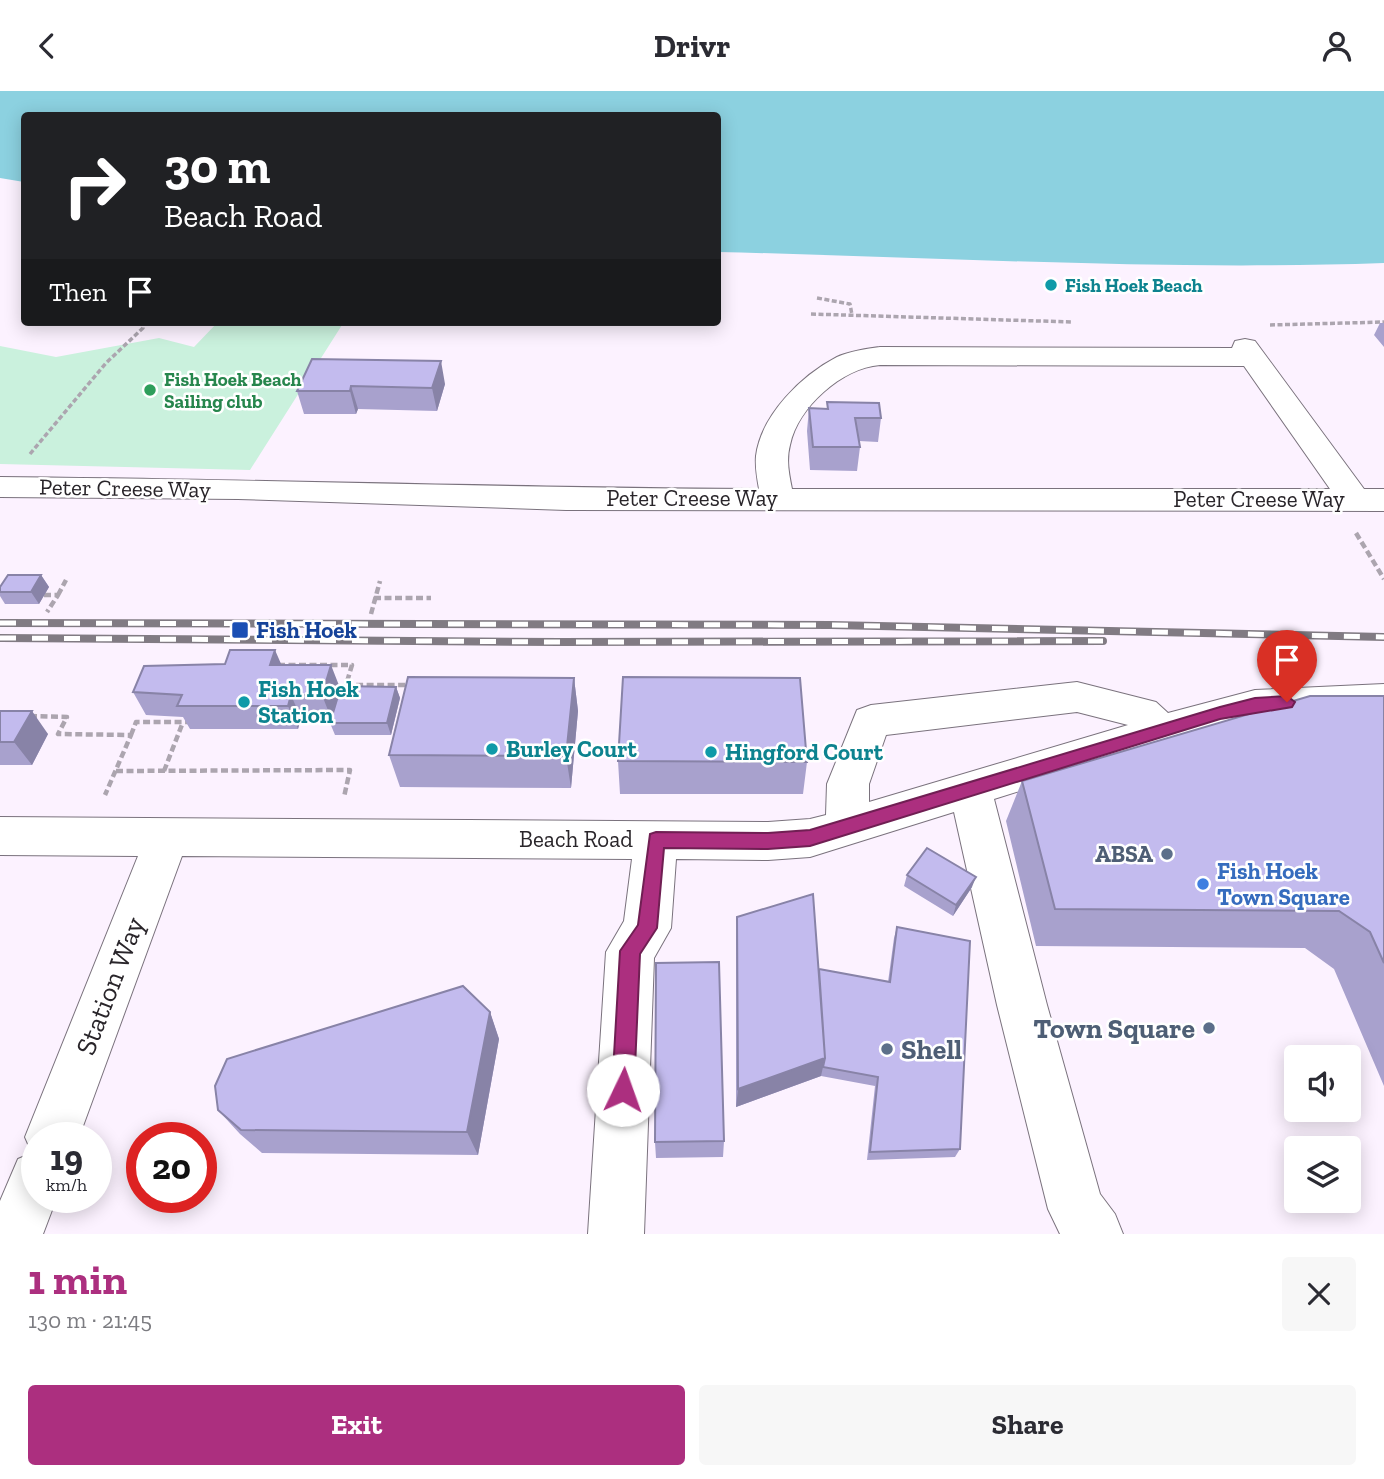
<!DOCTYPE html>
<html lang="en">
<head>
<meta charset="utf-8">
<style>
	:root { --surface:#fff; --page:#f7f7f7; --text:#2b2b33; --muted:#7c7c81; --accent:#ac2f7f }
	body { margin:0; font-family:"Zilla Slab",serif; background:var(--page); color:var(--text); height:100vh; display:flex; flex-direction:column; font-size:26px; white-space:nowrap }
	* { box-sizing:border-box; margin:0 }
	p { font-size:23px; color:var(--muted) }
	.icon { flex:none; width:38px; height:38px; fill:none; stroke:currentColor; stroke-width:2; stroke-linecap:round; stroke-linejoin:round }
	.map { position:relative; height:1143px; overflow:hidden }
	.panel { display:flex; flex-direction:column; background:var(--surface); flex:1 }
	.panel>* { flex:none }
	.top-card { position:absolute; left:21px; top:21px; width:700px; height:214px; border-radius:7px; box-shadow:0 4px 18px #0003; background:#202124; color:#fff; overflow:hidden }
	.tools { position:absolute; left:1284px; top:954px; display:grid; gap:14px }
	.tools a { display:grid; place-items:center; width:77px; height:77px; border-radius:7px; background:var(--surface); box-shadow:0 4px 18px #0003; font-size:35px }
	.speed { position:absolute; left:21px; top:1031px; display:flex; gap:14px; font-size:35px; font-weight:700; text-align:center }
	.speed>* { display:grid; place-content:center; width:91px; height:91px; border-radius:50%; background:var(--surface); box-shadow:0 4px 18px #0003; line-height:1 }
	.speed small { font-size:18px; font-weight:400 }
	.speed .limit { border:10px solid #d22; background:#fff; color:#111 }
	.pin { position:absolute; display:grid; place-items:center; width:60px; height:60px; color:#fff; margin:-72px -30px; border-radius:50% 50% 50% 0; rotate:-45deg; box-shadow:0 0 7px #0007 }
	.pin .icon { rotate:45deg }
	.me { position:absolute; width:77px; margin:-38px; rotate:3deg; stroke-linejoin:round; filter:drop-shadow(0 0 5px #0008) }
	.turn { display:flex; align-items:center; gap:24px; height:147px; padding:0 28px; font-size:32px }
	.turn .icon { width:91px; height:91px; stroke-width:2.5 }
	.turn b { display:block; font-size:49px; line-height:60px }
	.then { display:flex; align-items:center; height:66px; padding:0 28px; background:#0003; gap:14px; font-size:26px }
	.round { display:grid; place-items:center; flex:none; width:74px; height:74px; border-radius:7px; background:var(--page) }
	.summary { display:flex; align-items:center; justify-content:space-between; height:119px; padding:0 28px }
	h1 { font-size:42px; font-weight:800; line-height:52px; color:var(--accent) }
	.cta { display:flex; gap:14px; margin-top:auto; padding:14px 28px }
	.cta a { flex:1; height:80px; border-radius:7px; background:var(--accent); color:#fff; font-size:28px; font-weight:800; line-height:80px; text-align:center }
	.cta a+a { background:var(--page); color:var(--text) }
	header { display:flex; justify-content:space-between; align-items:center; height:91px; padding:0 28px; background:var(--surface); font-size:32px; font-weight:800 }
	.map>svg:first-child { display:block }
	.green { fill:#caf1dd }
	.water { fill:#8cd1e0 }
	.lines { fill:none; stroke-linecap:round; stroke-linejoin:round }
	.minor-casing { stroke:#7a727d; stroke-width:2 }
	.path-far1 { stroke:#aca5af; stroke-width:3.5; stroke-dasharray:5 2.5; stroke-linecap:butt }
	.path { stroke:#aca5af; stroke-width:4.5; stroke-dasharray:7 3.5; stroke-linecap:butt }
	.minor { fill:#fff; fill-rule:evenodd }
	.rail-casing { stroke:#817b83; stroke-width:8 }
	.rail { stroke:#fff; stroke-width:5; stroke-dasharray:16; stroke-linecap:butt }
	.wall { fill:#a8a1cd }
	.shaded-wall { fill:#8883a7 }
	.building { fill:#c3bbee; stroke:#8883a7; stroke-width:2 }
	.route { fill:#ac2f7f; stroke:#701f53; stroke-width:2 }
	.culture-dot { fill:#0f9aa8; stroke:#fff; stroke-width:2.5 }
	.leisure-dot { fill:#2e9e5b; stroke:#fff; stroke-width:2.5 }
	.transit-dot { fill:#1a4fb4; stroke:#fff; stroke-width:2.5 }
	.service-dot { fill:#5c6f8a; stroke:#fff; stroke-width:2.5 }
	.shop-dot { fill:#3f7fe0; stroke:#fff; stroke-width:2.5 }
	.labels { text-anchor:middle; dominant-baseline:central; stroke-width:5; stroke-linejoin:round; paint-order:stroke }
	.far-culture-label { font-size:19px; font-weight:bold; fill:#0d838f; stroke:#fff; text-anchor:start }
	.far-leisure-label { font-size:19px; font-weight:bold; fill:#27864d; stroke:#fff; text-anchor:start }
	.street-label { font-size:23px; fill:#29252a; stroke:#fff }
	.transit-label { font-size:23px; font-weight:bold; fill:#164399; stroke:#fff; text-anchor:start }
	.culture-label { font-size:23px; font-weight:bold; fill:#0d838f; stroke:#fff; text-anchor:start }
	.service-label { font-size:23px; font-weight:bold; fill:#4e5e75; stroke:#fff; text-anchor:end }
	.shop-label { font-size:23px; font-weight:bold; fill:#366cbe; stroke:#fff; text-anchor:start }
	.near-street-label { font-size:28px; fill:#29252a; stroke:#fff }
	.near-service-label { font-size:28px; font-weight:bold; fill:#4e5e75; stroke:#fff; text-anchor:end }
</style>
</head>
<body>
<header><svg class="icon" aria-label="back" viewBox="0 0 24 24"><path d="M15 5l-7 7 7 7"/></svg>Drivr<svg class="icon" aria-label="person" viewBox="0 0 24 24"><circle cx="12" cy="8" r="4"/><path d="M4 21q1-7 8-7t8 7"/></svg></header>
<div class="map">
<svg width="1384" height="1143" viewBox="0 0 1384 1143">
	<rect width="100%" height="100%" fill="#fcf2ff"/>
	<path class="green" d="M 218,231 L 342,234 L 250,379 L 0,373 L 0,255 L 56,266 L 159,247 L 194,256 Z"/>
	<path class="water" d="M 0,0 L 1384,0 L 1384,172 C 1162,180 940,166 718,161 L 718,24 L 24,24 L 24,91 L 0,87 Z"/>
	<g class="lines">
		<g class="minor-casing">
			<path id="minor" d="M 1245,248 L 1255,250 L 1364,398 L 1384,398 L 1384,420 L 566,419 L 238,408 L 0,406 L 0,386 C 253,388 506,397 759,398 C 757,387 755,376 756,365 C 761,324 802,284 837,266 C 850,260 866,258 880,256 L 1232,257 L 1235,250 ZM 880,274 L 1244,275 L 1330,398 L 792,398 C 789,383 786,369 790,354 C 798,316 842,277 880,274 Z
				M 1077,591 L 1156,611 L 1168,622 L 1255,599 L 1384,593 L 1384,623 L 1255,629 L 1220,638 L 994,708 L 1047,914 L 1100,1103 L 1115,1123 L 1123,1143 L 1060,1143 L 1048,1118 L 997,914 L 954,721 L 810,766 L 768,769 L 676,768 L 671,837 L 654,867 L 644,1143 L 588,1143 L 606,861 L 624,830 L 632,768 L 182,765 L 79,1046 L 37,1046 L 37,1106 L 57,1106 L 43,1143 L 0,1143 L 0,1110 L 18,1068 L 32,1062 L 25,1046 L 138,765 L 0,764 L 0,726 L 768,731 L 810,728 L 826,724 L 827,693 L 857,619 L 871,614 ZM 1077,621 L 1128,634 L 869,711 L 869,693 L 886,644 Z"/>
		</g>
		<path class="path-far1" d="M 817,207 L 850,213 L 852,224
			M 811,223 L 1072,231
			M 1270,234 L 1384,231
			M 30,363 L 106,272 L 143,237 L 143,231"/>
		<path class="path" d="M 1356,442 L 1384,488
			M 44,504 L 58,504 L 47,521
			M 58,504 L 66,489
			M 374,507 L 431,507
			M 371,523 L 380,490
			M 278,574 L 352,574 L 346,594 L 409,594
			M 30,625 L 67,626 L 58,643 L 131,644 L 105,704
			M 131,644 L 136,631 L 189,631
			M 116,680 L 350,679 L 344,706
			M 164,680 L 183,631"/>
		<use href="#minor" class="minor"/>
		<g class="rail-casing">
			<path id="rail" d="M 0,532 L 831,534 L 1384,546
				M 0,547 L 560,551 L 1103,550"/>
		</g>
		<use href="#rail" class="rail"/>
	</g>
	<path class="wall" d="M 1380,232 L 1384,232 L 1384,256 L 1374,244 Z
		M 312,268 L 445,293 L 437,320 L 358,318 L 356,323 L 304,323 L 297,300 Z
		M 827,311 L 881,327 L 878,351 L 859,350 L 860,356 L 857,380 L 810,379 L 807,340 L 809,317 L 827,318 Z
		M 41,484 L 49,496 L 39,513 L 5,513 L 0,505 L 0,496 Z
		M 281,574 L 340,597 L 331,627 L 301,627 L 298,638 L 190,638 L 183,626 L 146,624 L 133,601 Z
		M 574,587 L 578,620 L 571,697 L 400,696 L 389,664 Z
		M 396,596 L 400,607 L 391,644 L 335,644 L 330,632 Z
		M 1384,605 L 1384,995 L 1334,878 L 1305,857 L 1036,855 L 1006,730 L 1022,690 Z
		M 0,620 L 48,643 L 32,674 L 0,674 Z
		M 618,670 L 807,671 L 803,703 L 620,703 Z
		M 907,784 L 972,796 L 953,825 L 904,795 Z
		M 737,826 L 819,878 L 888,891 L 894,847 L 897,836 L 960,1058 L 955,1066 L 867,1069 L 875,995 L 821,985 L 736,1016 L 736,847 Z
		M 490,921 L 499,948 L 478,1064 L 262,1062 L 240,1043 L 218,1019 Z
		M 724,1050 L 723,1066 L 656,1067 L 655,1051 Z"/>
	<path class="shaded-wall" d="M 441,270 L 445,293 L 437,320 L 432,297 Z
		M 351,295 L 358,318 L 356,323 L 350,300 Z
		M 41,484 L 49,496 L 39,513 L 31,501 Z
		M 275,559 L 285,582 L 270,574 Z
		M 331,574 L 340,597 L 331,627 L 322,604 Z
		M 574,587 L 578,620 L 571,697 L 566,665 Z
		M 396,596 L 400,607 L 391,644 L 387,632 Z
		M 291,604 L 301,627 L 298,638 L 288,615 Z
		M 32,620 L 48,643 L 32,674 L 14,651 Z
		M 976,786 L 972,796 L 953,825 L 956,814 Z
		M 490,921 L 499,948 L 478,1064 L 467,1041 Z
		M 825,967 L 821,985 L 736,1016 L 738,998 Z"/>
	<path class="building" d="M 312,268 L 441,270 L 432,297 L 351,295 L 350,300 L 297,300 Z
		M 827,311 L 879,312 L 881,327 L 855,327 L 860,356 L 813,356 L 809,317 L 828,318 Z
		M 8,484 L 41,484 L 31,501 L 0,501 L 0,496 Z
		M 230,559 L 275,559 L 270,574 L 331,574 L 322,604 L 291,604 L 288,615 L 177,615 L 182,604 L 133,601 L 144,575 L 225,573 Z
		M 408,586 L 574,587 L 566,665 L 389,664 Z
		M 623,586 L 800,587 L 807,671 L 618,670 Z
		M 341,595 L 396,596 L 387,632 L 330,632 Z
		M 1310,605 L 1384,605 L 1384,872 L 1370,841 L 1339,820 L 1055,818 L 1022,690 Z
		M 0,620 L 32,620 L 14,651 L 0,651 Z
		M 927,757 L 976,786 L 956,814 L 907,784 Z
		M 813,803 L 825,967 L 738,998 L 737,826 Z
		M 897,836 L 970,850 L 960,1058 L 870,1061 L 878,986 L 823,976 L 825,967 L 819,878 L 890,891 Z
		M 719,871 L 724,1050 L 655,1051 L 656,872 Z
		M 463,895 L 490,921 L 467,1041 L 241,1039 L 218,1019 L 215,995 L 227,968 Z"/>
	<path class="route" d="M 1287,605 L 1295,611 L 1292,616 L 1220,628 L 810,755 L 768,758 L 664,757 L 657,837 L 640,863 L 634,999 L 631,1006 L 623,1009 L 615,1006 L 612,999 L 620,860 L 638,834 L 650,743 L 656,741 L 768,742 L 810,739 L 1220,616 L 1255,607 Z"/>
	<g class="culture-dot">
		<circle cx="1051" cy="194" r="7"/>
		<circle cx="244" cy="611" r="7"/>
		<circle cx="492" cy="658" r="7"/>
		<circle cx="711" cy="661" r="7"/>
	</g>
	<circle class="leisure-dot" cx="150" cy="299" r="7"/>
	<rect class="transit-dot" x="231" y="530" width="18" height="18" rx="3.5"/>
	<g class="service-dot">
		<circle cx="1167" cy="763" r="7"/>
		<circle cx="1209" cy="937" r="7"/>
		<circle cx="887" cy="958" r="7"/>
	</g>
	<circle class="shop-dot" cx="1203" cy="793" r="7"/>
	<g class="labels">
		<g class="far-culture-label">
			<text x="1065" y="194">Fish Hoek Beach</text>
		</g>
		<g class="far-leisure-label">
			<text x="164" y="288">Fish Hoek Beach<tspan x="164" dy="22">Sailing club</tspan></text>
		</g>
		<g class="street-label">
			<text transform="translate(125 397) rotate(1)">Peter Creese Way</text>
			<text x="692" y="407">Peter Creese Way</text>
			<text x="1259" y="408">Peter Creese Way</text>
			<text x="576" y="748">Beach Road</text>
		</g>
		<g class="transit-label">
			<text x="256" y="539">Fish Hoek</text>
		</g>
		<g class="culture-label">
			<text x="258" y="598">Fish Hoek<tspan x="258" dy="26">Station</tspan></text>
			<text x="506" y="658">Burley Court</text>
			<text x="725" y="661">Hingford Court</text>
		</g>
		<g class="service-label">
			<text x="1153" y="763">ABSA</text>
		</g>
		<g class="shop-label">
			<text x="1217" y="780">Fish Hoek<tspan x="1217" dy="26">Town Square</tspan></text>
		</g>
		<g class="near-street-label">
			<text transform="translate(110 895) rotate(-69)">Station Way</text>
		</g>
		<g class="near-service-label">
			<text x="1195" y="937">Town Square</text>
			<text x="901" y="958" text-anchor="start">Shell</text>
		</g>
	</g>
</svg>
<div class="tools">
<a><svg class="icon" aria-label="sound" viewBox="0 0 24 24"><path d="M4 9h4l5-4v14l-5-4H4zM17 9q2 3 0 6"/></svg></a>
<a><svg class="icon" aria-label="layers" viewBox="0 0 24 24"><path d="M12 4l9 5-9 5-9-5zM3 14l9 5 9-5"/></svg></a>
</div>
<div class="speed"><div>19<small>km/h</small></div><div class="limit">20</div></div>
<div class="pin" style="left:1287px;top:611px;background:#d93025"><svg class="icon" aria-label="arrive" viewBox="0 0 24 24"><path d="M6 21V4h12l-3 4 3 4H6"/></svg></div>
<svg class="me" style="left:623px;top:999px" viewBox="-20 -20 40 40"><circle r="19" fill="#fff"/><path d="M0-13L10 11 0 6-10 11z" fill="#ac2f7f"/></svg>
<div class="top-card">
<div class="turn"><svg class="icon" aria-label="right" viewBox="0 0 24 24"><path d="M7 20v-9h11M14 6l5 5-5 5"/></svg><div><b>30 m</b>Beach Road</div></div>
<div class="then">Then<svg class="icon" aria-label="arrive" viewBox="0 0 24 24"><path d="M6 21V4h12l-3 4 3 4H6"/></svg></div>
</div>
</div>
<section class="panel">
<div class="summary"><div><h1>1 min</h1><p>130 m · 21:45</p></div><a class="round"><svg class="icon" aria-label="close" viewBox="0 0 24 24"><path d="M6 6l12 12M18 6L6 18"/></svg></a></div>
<div class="cta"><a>Exit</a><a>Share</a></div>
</section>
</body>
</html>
